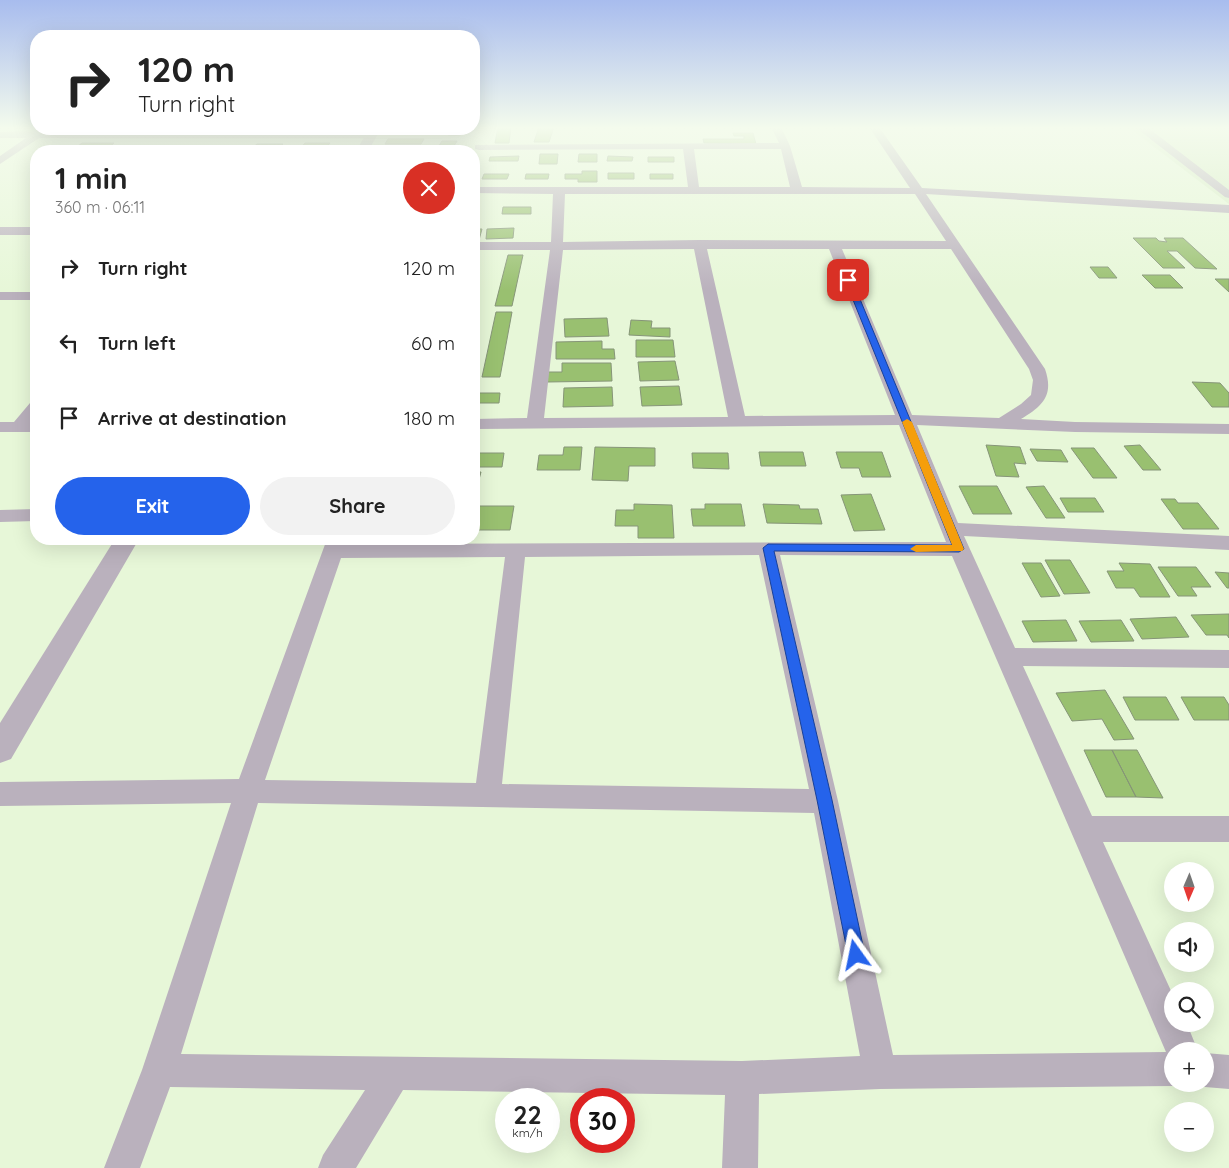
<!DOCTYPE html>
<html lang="en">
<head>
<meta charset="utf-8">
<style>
	:root { --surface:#fff; --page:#f2f2f2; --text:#222; --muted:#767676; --accent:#2563eb }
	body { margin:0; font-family:Quicksand,sans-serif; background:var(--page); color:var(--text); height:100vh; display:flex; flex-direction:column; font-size:19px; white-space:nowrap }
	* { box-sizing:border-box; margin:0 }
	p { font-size:16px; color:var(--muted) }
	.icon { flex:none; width:28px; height:28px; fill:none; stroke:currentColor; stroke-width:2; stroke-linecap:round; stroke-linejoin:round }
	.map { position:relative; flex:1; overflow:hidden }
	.sheet { position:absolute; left:30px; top:145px; width:450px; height:400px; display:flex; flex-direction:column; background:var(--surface); border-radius:20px; box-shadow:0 5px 20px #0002 }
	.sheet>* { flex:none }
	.top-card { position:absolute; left:30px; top:30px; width:450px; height:105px; border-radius:20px; box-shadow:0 5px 20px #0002; background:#fff; color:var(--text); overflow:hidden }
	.needle { width:32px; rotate:182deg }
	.tools { position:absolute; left:1164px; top:862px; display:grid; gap:10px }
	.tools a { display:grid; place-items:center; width:50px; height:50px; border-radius:50%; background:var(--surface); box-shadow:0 5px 20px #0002; font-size:25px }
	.speed { position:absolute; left:495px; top:1088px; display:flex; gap:10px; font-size:25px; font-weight:700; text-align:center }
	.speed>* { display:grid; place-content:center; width:65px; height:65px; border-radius:50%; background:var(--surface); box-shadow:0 5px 20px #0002; line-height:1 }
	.speed small { font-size:12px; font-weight:400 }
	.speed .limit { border:8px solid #d22; background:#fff; color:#111 }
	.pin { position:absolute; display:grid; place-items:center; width:42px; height:42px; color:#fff; margin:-21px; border-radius:10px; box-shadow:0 2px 8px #0006 }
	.me { position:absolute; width:55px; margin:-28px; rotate:348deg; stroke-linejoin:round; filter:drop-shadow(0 0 4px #0008) }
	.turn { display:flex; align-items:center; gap:18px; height:105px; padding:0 25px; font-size:22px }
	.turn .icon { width:65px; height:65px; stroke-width:2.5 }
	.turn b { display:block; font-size:35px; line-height:42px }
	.round { display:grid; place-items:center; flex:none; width:52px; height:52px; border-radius:26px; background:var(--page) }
	.summary { display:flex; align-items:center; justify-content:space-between; height:85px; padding:0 25px }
	h1 { font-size:30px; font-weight:700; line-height:38px }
	.button { display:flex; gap:10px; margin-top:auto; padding:10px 25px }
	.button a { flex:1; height:58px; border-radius:30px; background:var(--accent); color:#fff; font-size:20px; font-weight:700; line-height:58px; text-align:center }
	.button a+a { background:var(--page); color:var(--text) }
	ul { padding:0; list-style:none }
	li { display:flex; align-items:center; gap:15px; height:75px; padding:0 25px }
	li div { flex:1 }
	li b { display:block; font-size:19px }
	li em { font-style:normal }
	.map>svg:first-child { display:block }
	.built { fill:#d9edc7 }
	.building { fill:#99c070; stroke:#869578 }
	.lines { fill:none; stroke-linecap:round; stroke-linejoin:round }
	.minor { fill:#bab1bd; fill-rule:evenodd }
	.tertiary { fill:#bab1bd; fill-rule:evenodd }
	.route { fill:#2563eb; stroke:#184099 }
	.slow { fill:#f59e0b }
</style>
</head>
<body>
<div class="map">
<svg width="1229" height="1168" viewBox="0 0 1229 1168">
	<rect width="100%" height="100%" fill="#e7f7d8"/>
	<path class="built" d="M 1128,127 L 1229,127 L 1229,204 Z"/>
	<path class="building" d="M 498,127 L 511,127 L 509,143 L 495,143 Z
		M 539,127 L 554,127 L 549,142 L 534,142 Z
		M 441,129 L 464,129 L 461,135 L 448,135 L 450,130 Z
		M 733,133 L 753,133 L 756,144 L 704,143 L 703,139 L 744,139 L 744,136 L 734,136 Z
		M 388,139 L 424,139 L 421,144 L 385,144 Z
		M 442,141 L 457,141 L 452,149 L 437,149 Z
		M 82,143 L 114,143 L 107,149 L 74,149 Z
		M 305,143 L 330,143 L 325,149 L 300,149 Z
		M 257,144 L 283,144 L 278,149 L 252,148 Z
		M 540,154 L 558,154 L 557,164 L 539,164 Z
		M 579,154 L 597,154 L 597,162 L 578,162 Z
		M 519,156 L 518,161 L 489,161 L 490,157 Z
		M 608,156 L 633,157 L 632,161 L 607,161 Z
		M 648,157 L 674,157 L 674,162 L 648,162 Z
		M 582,171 L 597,171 L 597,182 L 578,182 L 578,179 L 565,179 L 565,174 L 582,174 Z
		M 608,173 L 634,173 L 634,179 L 608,179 Z
		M 484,174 L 509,174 L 507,179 L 482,179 Z
		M 526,174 L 549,174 L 548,179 L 525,179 Z
		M 650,174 L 673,174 L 673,179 L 650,179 Z
		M 503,207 L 531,207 L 531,214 L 502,214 Z
		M 514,228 L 513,238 L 486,239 L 487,229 Z
		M 474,229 L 482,229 L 479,240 L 474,240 Z
		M 1133,238 L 1156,238 L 1159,241 L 1167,242 L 1164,238 L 1183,238 L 1217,269 L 1195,268 L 1177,251 L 1167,251 L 1185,268 L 1163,268 Z
		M 508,255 L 523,255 L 512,306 L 495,306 Z
		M 1090,267 L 1108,267 L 1117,278 L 1099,278 Z
		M 1142,275 L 1170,275 L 1183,288 L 1155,288 Z
		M 1215,279 L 1229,279 L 1229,292 Z
		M 496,312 L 512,312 L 500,377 L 482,377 Z
		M 607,318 L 609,336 L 565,337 L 564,319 Z
		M 631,320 L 652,321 L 651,328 L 670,328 L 670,337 L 629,335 Z
		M 636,340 L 673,340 L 675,357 L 636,357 Z
		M 602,341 L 602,349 L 614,349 L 615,359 L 556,359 L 556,342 Z
		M 675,361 L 679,380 L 640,381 L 638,362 Z
		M 562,363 L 611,363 L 612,381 L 547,382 L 548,372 L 562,372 Z
		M 1192,382 L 1220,383 L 1229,393 L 1229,407 L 1212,407 Z
		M 679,386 L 682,405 L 642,406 L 640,387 Z
		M 612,387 L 613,406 L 563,407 L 564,388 Z
		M 474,393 L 500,393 L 499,403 L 474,403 Z
		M 986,445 L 1020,447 L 1026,464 L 1014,463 L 1019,477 L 996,476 Z
		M 1140,445 L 1161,470 L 1143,470 L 1124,446 Z
		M 564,447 L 582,447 L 580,470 L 537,470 L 539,455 L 563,455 Z
		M 595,447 L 655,448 L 655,466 L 629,466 L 628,481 L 592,480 Z
		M 1071,448 L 1094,448 L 1117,478 L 1093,478 Z
		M 1030,449 L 1061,450 L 1068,462 L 1037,461 Z
		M 759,452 L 803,452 L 806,466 L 761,466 Z
		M 836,452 L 882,452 L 891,477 L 862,477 L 859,468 L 841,468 Z
		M 474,453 L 504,453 L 502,467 L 474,467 Z
		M 692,453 L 728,453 L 729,469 L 693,468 Z
		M 474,472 L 481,472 L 477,487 L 474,487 Z
		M 959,486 L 997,486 L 1012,514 L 973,514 Z
		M 1044,486 L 1065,518 L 1046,518 L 1026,487 Z
		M 871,494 L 885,530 L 854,531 L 841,495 Z
		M 1060,498 L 1095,498 L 1104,512 L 1068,512 Z
		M 1161,499 L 1175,499 L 1178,503 L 1198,503 L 1219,529 L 1183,529 Z
		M 634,504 L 672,505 L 674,538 L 638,538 L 638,526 L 615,526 L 616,510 L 634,510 Z
		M 705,504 L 741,504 L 745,526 L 693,526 L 691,509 L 705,509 Z
		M 763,504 L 799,505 L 800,509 L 818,509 L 822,524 L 767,523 Z
		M 476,506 L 514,506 L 510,530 L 474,530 Z
		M 1045,560 L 1070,560 L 1090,593 L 1064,594 Z
		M 1022,563 L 1041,563 L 1060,596 L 1041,597 Z
		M 1119,563 L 1150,564 L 1170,597 L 1140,597 L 1134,588 L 1116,588 L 1107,571 L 1124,571 Z
		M 1158,567 L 1196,567 L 1211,587 L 1191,587 L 1197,596 L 1178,596 Z
		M 1215,572 L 1229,573 L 1229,588 L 1227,588 Z
		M 1229,614 L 1229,638 L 1227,635 L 1206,635 L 1191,615 Z
		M 1176,617 L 1189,637 L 1142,639 L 1130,619 Z
		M 1066,620 L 1077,641 L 1033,642 L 1022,621 Z
		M 1121,620 L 1134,641 L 1091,642 L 1079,621 Z
		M 1105,690 L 1134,739 L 1114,740 L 1102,719 L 1072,721 L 1056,693 Z
		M 1123,697 L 1166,697 L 1179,720 L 1135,720 Z
		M 1181,697 L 1224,697 L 1229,705 L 1229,720 L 1194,720 Z
		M 1084,750 L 1112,750 L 1136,797 L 1106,797 Z
		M 1112,750 L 1137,750 L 1163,798 L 1136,797 Z"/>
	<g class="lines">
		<path class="minor" d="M 771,127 L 781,127 L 790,146 L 802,187 L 910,188 L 869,127 L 879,127 L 922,188 L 1229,205 L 1229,213 L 926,194 L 1045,369 C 1054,395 1043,406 1021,419 L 1075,422 L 1229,424 L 1229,434 L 1075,432 L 917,425 L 958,523 L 1229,536 L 1229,550 L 964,536 L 1015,648 L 1229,650 L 1229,668 L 1023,666 L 1092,816 L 1229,816 L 1229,842 L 1103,842 L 1172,993 L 1172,1024 L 1187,1024 L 1198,1051 L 1172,1051 L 1172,1084 L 1177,1084 L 1172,1086 L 880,1089 L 759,1094 L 758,1168 L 722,1168 L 725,1095 L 403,1090 L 356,1168 L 318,1168 L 323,1155 L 365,1090 L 170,1087 L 140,1168 L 104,1168 L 142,1070 L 231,803 L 0,806 L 0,782 L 239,779 L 327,539 L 347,539 L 345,544 L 946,542 L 899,425 L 474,429 L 474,419 L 527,418 L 550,250 L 474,250 L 474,242 L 551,242 L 553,194 L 474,193 L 474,187 L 688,187 L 683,149 L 479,150 L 475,149 L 475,145 L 779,143 ZM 694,149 L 781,149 L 790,187 L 699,187 ZM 565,194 L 915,194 L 946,241 L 699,240 L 563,242 ZM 694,249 L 728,417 L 544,418 L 563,250 ZM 707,249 L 829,249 L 895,415 L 745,416 ZM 842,249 L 951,249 L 1029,369 L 1033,380 L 1031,395 L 1021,404 L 999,418 L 912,415 ZM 759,555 L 809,789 L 502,784 L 525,557 ZM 780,555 L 952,556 L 1166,1052 L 893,1055 L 838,801 ZM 505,557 L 476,783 L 265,780 L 341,558 ZM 258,803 L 814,813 L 860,1056 L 742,1061 L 181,1054 Z
			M 1135,127 L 1147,127 L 1229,190 L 1229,198 L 1225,197 Z
			M 38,131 L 371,132 L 376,135 L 371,138 L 39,138 L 0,164 L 0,156 L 26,138 L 0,138 L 0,132 Z
			M 0,227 L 36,227 L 36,235 L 0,235 Z
			M 0,292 L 36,292 L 36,300 L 0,300 Z
			M 36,402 L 36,417 L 33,422 L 36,422 L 36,432 L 0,432 L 0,422 L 14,422 L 30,403 Z
			M 36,509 L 36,521 L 0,522 L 0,510 Z
			M 1205,1053 L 1229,1055 L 1229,1089 L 1205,1087 L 1198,1084 L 1205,1084 Z"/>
		<path class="tertiary" d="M 369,129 L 381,129 L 368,151 L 356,151 Z
			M 115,539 L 139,539 L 11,759 L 0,763 L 0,723 Z"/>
	</g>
	<linearGradient id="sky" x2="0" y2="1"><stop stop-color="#a8bcee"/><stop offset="0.44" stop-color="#f4fbed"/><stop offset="1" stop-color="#f4fbed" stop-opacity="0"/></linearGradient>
	<rect width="1229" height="291" fill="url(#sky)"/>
	<path class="route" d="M 848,278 L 852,280 L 964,549 L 959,552 L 774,551 L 832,800 L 865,955 L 862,961 L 856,964 L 851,961 L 848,955 L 817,800 L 763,548 L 768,544 L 952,545 L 845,280 Z"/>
	<path class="slow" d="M 907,419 L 912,422 L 964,549 L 962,551 L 916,552 L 910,549 L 916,545 L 952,545 L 902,422 Z"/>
</svg>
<div class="tools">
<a><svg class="needle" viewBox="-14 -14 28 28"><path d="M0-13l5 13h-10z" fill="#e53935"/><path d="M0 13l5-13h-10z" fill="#767676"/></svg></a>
<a><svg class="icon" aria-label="sound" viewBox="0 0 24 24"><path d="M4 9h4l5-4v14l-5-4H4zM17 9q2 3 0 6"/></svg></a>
<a><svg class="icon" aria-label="search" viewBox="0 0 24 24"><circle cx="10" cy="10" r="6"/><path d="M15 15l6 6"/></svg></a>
<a>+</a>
<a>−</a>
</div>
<div class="speed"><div>22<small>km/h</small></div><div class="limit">30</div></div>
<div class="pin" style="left:848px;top:280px;background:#d93025"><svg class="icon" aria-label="arrive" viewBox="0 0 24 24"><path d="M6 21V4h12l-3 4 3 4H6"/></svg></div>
<svg class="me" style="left:856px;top:955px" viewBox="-20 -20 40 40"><path d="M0-17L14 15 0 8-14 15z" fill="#2563eb" stroke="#fff" stroke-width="4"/></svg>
<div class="top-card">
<div class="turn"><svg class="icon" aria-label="right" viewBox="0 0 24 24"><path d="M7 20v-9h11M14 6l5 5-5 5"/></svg><div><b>120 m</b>Turn right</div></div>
</div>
<section class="sheet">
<div class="summary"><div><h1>1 min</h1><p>360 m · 06:11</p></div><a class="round" style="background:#d93025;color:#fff"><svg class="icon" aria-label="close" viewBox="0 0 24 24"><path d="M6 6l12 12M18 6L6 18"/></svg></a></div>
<ul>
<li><svg class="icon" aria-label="right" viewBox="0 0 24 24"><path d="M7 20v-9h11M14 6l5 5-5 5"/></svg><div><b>Turn right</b></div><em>120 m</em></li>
<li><svg class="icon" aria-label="left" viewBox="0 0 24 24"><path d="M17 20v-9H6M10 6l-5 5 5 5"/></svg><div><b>Turn left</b></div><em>60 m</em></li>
<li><svg class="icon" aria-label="arrive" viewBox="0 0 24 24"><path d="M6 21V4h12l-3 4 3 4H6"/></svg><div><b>Arrive at destination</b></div><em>180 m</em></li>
</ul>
<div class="button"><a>Exit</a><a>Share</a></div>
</section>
</div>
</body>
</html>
